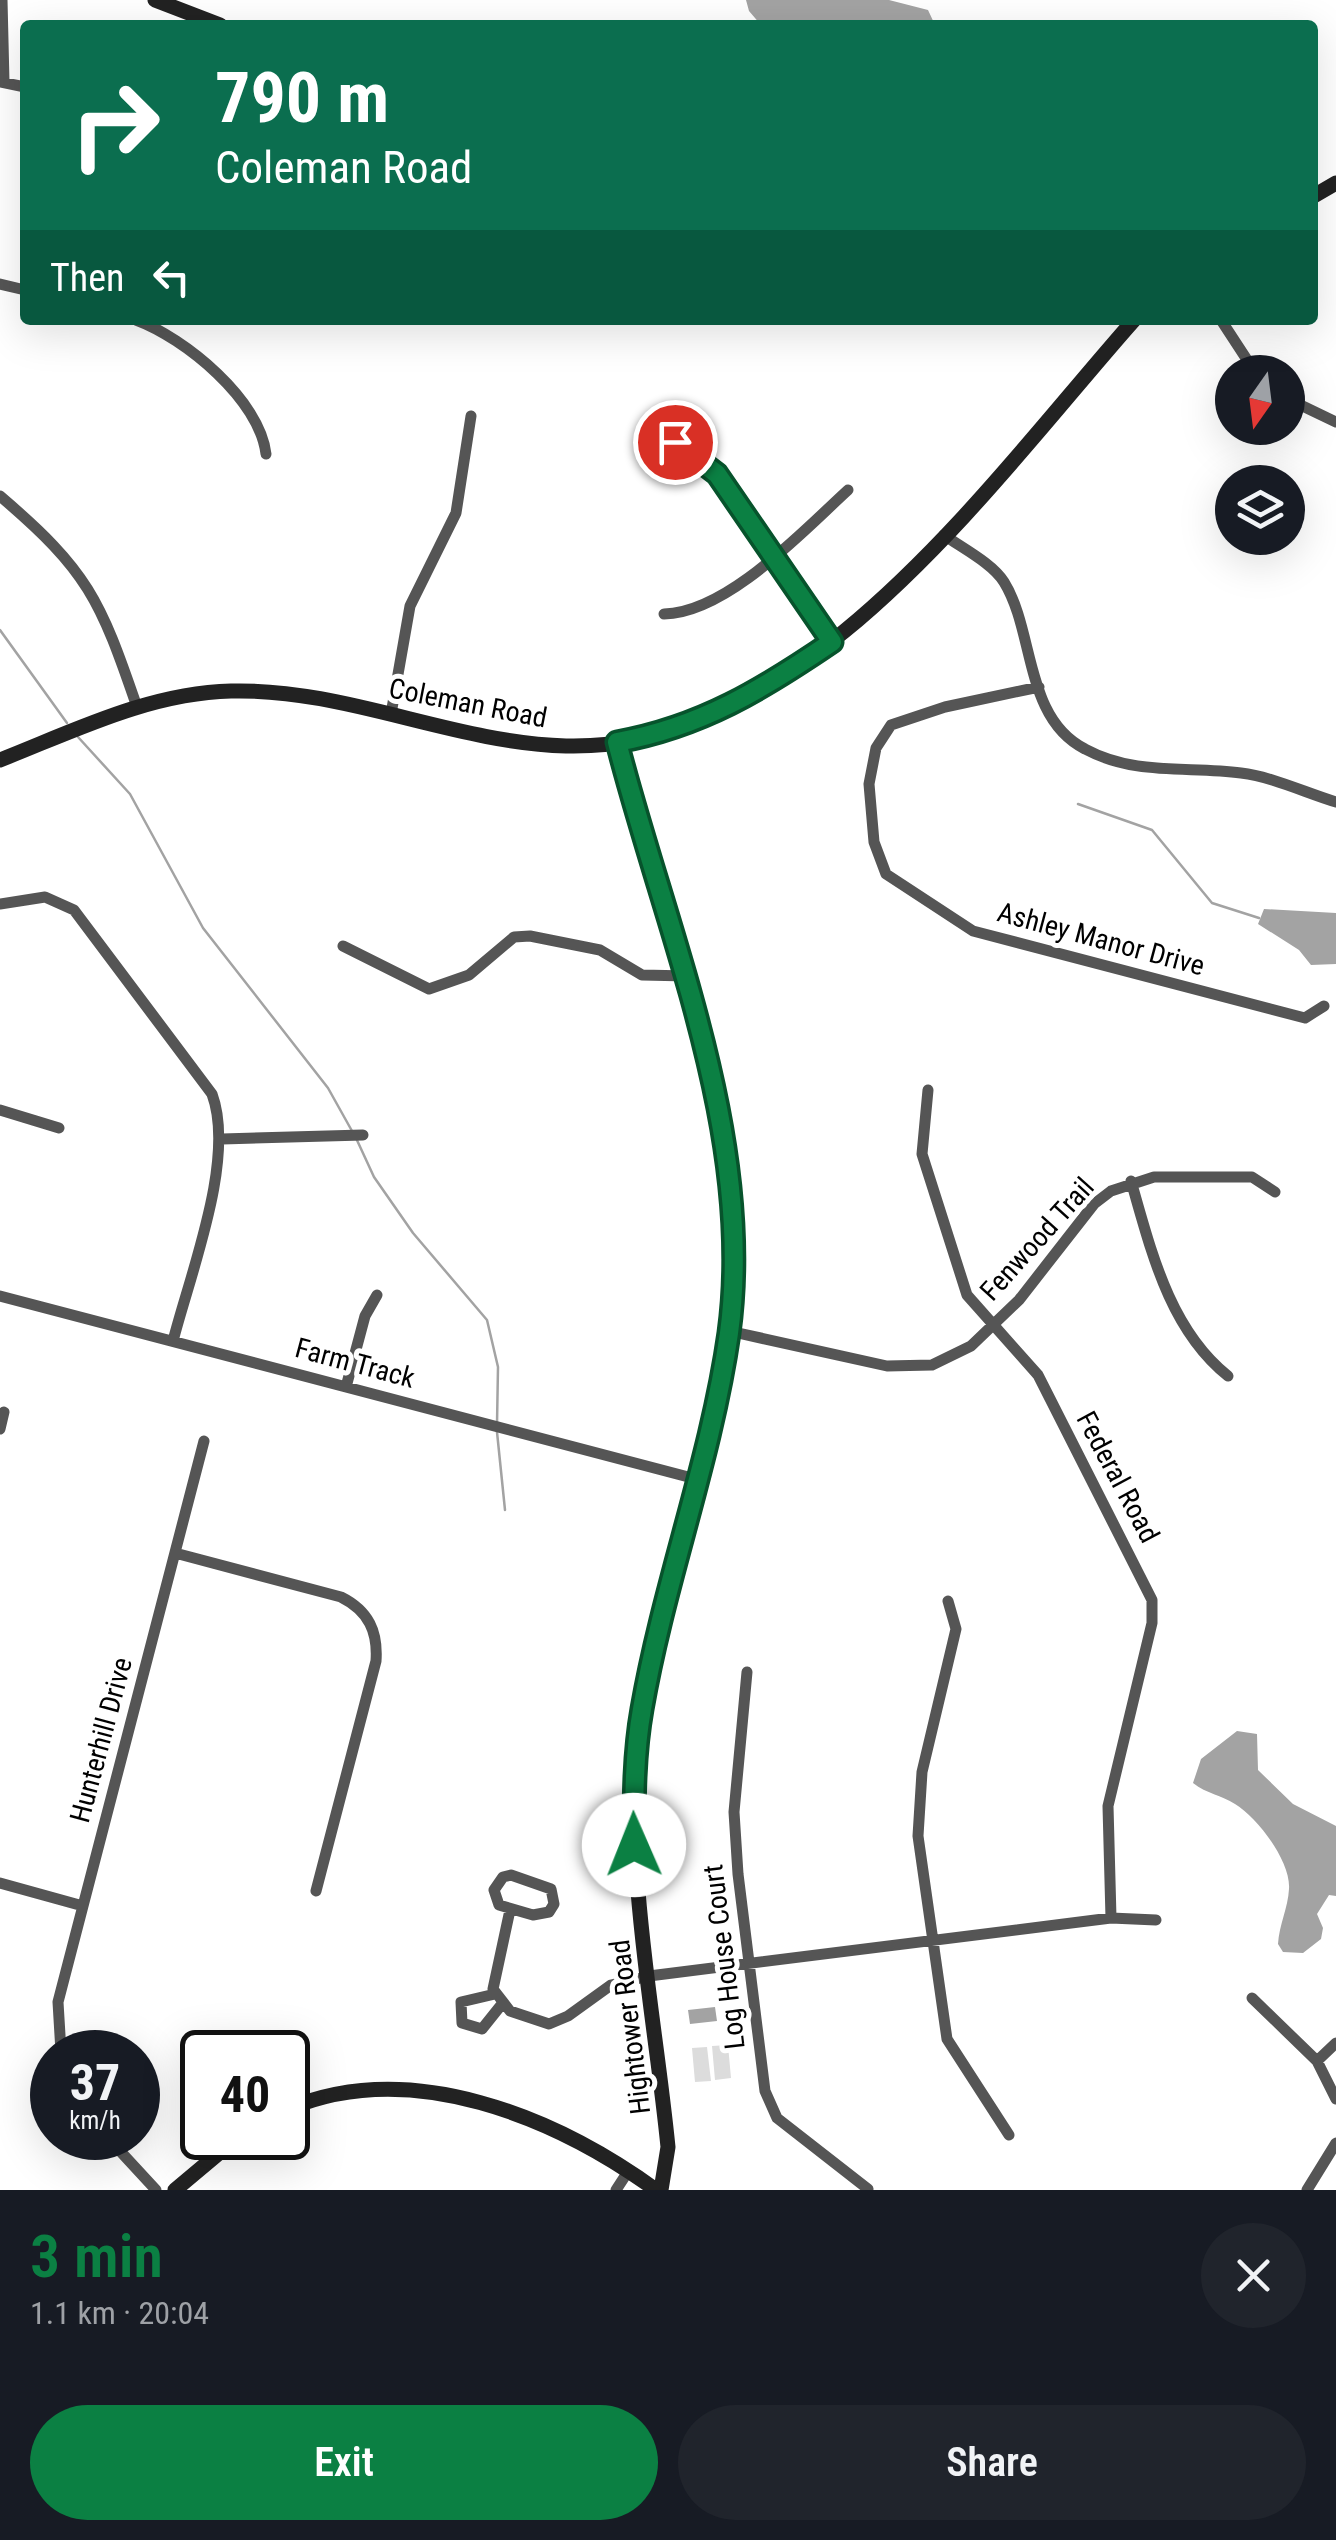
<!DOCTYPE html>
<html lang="en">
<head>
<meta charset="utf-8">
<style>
	:root { --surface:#171b24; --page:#20242c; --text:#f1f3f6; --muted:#9ea1a6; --accent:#0b8043 }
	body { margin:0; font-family:"Roboto Condensed",sans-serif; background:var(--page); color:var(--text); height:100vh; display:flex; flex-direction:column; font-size:38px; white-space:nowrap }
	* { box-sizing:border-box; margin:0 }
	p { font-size:32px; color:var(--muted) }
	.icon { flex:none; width:55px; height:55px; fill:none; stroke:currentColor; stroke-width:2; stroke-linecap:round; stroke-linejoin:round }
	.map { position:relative; height:2190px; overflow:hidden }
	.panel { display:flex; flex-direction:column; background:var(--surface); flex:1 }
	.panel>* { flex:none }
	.guide { position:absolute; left:20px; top:20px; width:1298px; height:305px; border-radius:10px; box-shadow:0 10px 40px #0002; background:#0b6e4f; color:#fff; overflow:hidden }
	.needle { width:65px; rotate:194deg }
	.tools { position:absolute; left:1215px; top:355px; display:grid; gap:20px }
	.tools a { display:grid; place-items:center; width:90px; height:90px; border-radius:50%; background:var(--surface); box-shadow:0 10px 40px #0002; font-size:50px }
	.speed { position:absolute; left:30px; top:2030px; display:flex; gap:20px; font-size:50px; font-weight:700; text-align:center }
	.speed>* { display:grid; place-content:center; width:130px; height:130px; border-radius:50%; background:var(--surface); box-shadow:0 10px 40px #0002; line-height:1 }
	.speed small { font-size:25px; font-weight:400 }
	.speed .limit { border:5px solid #111; border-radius:15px; background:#fff; color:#111 }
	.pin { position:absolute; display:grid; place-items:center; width:85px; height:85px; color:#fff; margin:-42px; border:5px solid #fff; border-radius:50%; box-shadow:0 2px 10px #0007 }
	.me { position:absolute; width:110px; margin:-55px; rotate:359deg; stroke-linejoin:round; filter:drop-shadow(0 0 8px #0008) }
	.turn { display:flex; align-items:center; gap:35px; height:210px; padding:0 30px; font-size:45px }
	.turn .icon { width:130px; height:130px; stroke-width:2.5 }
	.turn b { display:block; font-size:70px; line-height:85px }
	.then { display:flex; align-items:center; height:95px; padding:0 30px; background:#0003; gap:20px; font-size:38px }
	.round { display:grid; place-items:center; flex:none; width:105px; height:105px; border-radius:52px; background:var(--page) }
	.summary { display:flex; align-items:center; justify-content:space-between; height:170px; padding:0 30px }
	h1 { font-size:60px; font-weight:600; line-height:75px; color:var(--accent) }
	.button { display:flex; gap:20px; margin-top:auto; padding:20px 30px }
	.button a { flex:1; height:115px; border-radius:60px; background:var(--accent); color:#fff; font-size:40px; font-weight:600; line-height:115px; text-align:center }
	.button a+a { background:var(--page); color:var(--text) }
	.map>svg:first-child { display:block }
	.green { fill:#dcdcdc }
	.water { fill:#a3a3a3 }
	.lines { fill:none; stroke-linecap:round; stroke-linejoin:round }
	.stream { stroke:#a3a3a3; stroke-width:2.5 }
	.street { stroke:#555; stroke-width:11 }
	.secondary { stroke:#222; stroke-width:15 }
	.route-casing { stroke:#07532c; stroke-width:25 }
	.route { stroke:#0b8043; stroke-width:18 }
	.labels { text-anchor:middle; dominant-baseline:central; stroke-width:10; stroke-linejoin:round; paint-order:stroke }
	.street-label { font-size:28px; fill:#000; stroke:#fff }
</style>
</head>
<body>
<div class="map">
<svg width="1336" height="2190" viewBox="0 0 1336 2190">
	<rect width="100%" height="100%" fill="#fff"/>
	<path class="green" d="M 728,2045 L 731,2078 L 715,2080 L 712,2046 Z
		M 707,2047 L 711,2081 L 695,2082 L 692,2048 Z"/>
	<path class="water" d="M 746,0 L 889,0 L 928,10 L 935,25 L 761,25 L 749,11 Z
		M 1264,909 L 1336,913 L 1336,964 L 1311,965 L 1299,950 L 1258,924 Z
		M 1237,1731 L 1257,1734 L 1258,1770 L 1293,1804 L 1336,1826 L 1336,1896 L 1329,1895 L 1317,1914 L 1323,1928 L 1321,1939 L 1303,1953 L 1283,1952 L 1278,1944 C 1279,1925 1288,1908 1289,1889 C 1291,1862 1258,1818 1235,1804 C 1221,1795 1207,1794 1193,1783 L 1201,1759 Z
		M 715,2007 L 717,2021 L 690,2024 L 688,2010 Z"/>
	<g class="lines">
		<path class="stream" d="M 0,630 L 67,723
			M 78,737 L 130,794 L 203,928 L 328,1088 L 352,1131
			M 1078,804 L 1152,830 L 1212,903 L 1259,918
			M 356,1138 L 374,1177 L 413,1233 L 487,1320 L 498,1367 L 497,1424
			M 497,1432 L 505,1510"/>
		<path class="street" d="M 2,0 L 4,82
			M 0,82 L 25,87
			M 0,284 L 25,290
			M 136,320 C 185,338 260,400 266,454
			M 1221,320 L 1255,372
			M 1288,399 L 1336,422
			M 675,442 L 717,474 L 833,641
			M 0,496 C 88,571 100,599 137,707
			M 944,535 C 962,548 992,563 1004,582 C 1035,632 1024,718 1085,749 C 1135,776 1188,766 1241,773 C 1273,777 1306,793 1336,802
			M 664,614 C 727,613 803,531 848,490
			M 1039,687 L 945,707 L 891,725 L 876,748 L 869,784 L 874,842 L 886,874 L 973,931 L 1305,1018 L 1324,1006
			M 391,714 L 410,606 L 456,513 L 471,416
			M 0,904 L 45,897 L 74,910 L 212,1094 C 236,1159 190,1274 173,1341
			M 343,946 L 429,989 L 469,975 L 514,937 L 530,936 L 600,950 L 642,975 L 688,976
			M 928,1090 L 922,1154 L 967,1295 L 1038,1375 L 1152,1600 L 1152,1623 L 1108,1806 L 1111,1918
			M 0,1110 L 59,1128
			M 222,1139 L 363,1135
			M 1131,1181 C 1151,1250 1169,1329 1228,1376
			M 0,1296 L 696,1479
			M 729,1331 L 887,1366 L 932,1365 L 971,1346 L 1019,1300 L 1094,1204 L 1111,1191 L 1154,1177 L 1252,1177 L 1275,1192
			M 346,1387 L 365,1316 L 377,1295
			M 0,1429 L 4,1412
			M 175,1553 L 341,1597 C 369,1611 378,1632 376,1661 L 316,1891
			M 948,1601 L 956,1629 L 922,1772 L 918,1836 L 947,2039 L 1009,2135
			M 747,1672 L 734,1812 L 738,1874 L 765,2091 L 777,2118 L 868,2189
			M 511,1875 L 551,1889 L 554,1904 L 549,1912 L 533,1915 L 499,1905 L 494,1890 L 503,1877 Z
			M 0,1883 L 83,1906
			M 510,1910 L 493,1989 L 510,2011 L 549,2024 L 568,2016 L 611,1985 L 649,1976 L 1111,1918 L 1156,1920
			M 495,1994 L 461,2002 L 462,2023 L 482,2029 L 502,2004
			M 1252,1998 L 1317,2061 L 1336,2099
			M 61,2052 L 58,2002 L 204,1441
			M 1317,2061 L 1336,2043
			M 108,2138 L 156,2190
			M 616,2190 L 629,2170
			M 1307,2190 L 1336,2143"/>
		<path class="secondary" d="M 155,0 L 220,25
			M 1312,197 L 1336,183
			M 617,742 C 662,918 735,1089 733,1273 C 731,1425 661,1568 641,1717 C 621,1860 654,2005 668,2147 L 661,2190
			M 0,760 C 74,731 149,693 231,691 C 345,688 453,743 566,746 C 803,752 992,480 1134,320
			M 288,2109 C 411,2057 555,2117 656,2190
			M 175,2190 L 237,2138"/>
	</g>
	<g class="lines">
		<g class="route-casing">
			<path id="route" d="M 634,1845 C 634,1799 634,1754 642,1709 C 664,1582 711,1460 729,1333 C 756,1135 665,930 617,742 C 701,727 763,689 832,642 L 717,474 L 675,442"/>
		</g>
		<use href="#route" class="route"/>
	</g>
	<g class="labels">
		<g class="street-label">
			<text transform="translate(468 703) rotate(11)">Coleman Road</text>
			<text transform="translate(1101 939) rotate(15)">Ashley Manor Drive</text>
			<text transform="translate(1037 1239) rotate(-48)">Fenwood Trail</text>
			<text transform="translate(355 1363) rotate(15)">Farm Track</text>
			<text transform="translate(1118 1477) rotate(62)">Federal Road</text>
			<text transform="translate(101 1740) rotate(-75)">Hunterhill Drive</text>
			<text transform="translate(724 1957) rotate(-97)">Log House Court</text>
			<text transform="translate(630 2027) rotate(-97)">Hightower Road</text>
		</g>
	</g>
</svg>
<div class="tools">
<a><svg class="needle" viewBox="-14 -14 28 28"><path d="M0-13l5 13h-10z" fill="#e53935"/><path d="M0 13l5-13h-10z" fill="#9ea1a6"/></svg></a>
<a><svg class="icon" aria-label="layers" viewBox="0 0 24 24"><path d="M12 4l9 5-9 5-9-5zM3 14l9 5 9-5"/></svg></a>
</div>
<div class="speed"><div>37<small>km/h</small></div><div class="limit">40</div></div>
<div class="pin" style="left:675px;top:442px;background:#d93025"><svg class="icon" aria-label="arrive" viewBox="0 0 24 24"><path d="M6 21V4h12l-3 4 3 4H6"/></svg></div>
<svg class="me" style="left:634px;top:1845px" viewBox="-20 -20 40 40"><circle r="19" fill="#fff"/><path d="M0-13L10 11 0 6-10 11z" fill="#0b8043"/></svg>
<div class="guide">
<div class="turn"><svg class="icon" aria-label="right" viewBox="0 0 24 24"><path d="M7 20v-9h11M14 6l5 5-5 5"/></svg><div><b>790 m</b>Coleman Road</div></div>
<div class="then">Then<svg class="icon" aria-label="left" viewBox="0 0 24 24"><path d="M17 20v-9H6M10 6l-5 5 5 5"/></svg></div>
</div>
</div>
<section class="panel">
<div class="summary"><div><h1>3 min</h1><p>1.1 km · 20:04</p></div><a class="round"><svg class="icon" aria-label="close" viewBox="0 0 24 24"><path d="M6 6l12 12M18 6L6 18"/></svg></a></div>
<div class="button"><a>Exit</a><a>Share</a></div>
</section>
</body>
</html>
